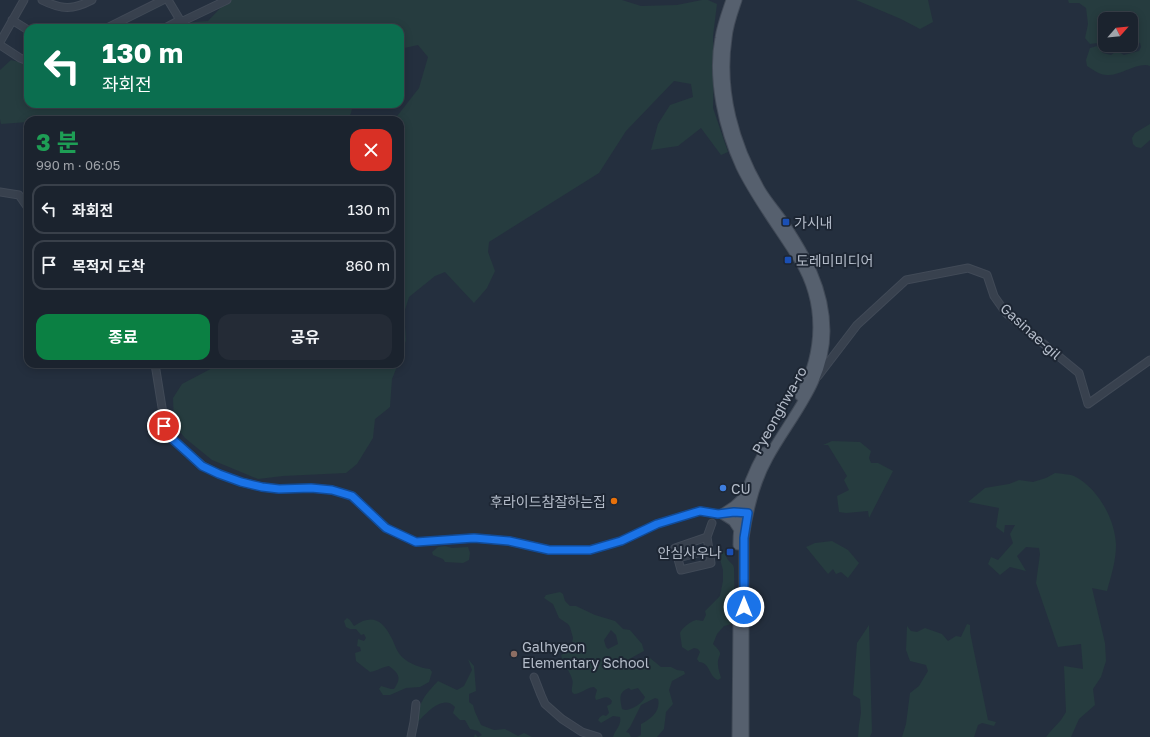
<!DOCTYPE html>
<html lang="ko">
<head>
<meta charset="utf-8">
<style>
	:root { --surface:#1b232e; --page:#242b36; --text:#f1f3f6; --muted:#a0a4aa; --line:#39404a; --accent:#0b8043 }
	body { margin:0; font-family:"Golos Text","Noto Sans KR",sans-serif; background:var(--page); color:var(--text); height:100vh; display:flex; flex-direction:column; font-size:15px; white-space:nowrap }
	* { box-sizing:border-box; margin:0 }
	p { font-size:13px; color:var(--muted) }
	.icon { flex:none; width:22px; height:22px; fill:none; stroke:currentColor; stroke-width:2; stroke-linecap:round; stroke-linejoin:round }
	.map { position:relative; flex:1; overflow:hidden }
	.details { position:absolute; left:24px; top:116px; width:380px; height:252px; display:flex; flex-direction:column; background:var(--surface); border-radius:12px; box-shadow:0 2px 10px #0003,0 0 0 1px var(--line) }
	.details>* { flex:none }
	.guide { position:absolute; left:24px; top:24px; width:380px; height:84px; border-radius:12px; box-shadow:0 2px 10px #0003,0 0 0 1px var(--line); background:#0b6e4f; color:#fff; overflow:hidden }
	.needle { width:26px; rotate:63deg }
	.controls { position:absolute; left:1098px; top:12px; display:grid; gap:8px }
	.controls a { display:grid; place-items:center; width:40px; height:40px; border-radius:8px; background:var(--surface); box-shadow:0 2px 10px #0003,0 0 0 1px var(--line); font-size:20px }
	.pin { position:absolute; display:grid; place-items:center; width:34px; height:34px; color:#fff; margin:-17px; border:2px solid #fff; border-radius:50%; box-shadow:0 1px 4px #0007 }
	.me { position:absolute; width:44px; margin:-22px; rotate:0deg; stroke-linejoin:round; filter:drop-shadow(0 0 3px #0008) }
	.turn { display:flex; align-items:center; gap:14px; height:84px; padding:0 12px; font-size:18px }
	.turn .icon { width:52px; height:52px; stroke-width:2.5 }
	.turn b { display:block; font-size:28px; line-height:34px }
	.round { display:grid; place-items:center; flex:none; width:42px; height:42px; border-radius:12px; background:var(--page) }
	.overview { display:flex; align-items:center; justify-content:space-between; height:68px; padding:0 12px }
	h1 { font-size:24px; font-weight:700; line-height:30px; color:#1e9e55 }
	.button { display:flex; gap:8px; margin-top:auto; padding:8px 12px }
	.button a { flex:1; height:46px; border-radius:12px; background:var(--accent); color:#fff; font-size:16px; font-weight:700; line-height:46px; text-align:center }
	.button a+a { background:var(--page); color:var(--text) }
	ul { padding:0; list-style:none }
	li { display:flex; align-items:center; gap:12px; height:50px; margin:0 8px 6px; padding:0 4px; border:2px solid var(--line); border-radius:12px }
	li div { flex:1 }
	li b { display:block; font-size:15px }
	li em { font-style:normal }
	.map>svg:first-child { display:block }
	.green { fill:#263c3f; fill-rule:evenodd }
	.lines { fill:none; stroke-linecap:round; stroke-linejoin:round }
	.minor-casing { stroke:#414a57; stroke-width:9 }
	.major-casing { stroke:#414a57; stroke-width:11 }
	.minor { stroke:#38414e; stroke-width:7 }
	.major { stroke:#56606e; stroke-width:9 }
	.route-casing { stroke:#114b97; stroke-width:10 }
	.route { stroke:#1a73e8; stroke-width:7 }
	.transit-dot { fill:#1a4fb4; stroke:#1d2633; stroke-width:1.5 }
	.shop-dot { fill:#3f7fe0; stroke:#1d2633; stroke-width:1.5 }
	.food-dot { fill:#e8710a; stroke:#1d2633; stroke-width:1.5 }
	.education-dot { fill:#8d6e63; stroke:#1d2633; stroke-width:1.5 }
	.labels { text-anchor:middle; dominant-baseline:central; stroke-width:4; stroke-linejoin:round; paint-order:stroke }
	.poi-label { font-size:14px; fill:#b4bcc9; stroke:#1d2633; text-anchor:start }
	.street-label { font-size:14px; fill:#b4bcc9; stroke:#1d2633 }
</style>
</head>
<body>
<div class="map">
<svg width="1150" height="737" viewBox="0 0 1150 737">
	<rect width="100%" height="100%" fill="#242f3e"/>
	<path class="green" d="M 228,0 L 622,0 L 641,6 L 677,5 L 702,0 L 708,0 L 717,4 L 713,36 L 714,67 L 713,108 L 728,152 L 721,155 L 701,128 L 678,146 L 651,150 L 658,124 L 670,105 L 693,97 L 691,84 L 674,81 L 626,131 L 599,173 L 489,242 L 488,252 L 495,271 L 487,288 L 474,303 L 445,272 L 435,276 L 409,297 L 404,313 L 406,340 L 400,358 L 400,120 L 394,120 L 419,88 L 428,57 L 418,45 L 400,49 L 400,28 L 167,28 L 181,23 L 208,21 Z
		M 856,0 L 928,0 L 933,22 L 920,29 L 901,19 Z
		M 1068,0 L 1150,0 L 1150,66 C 1139,61 1120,76 1107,75 C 1100,75 1093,70 1087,66 L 1086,60 L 1090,48 L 1097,46 L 1103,53 L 1111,55 C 1116,51 1118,51 1124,55 L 1139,51 L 1141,47 L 1140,43 L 1134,40 L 1131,41 L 1131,19 L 1105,19 L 1105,39 L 1098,43 L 1090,44 L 1085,38 L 1088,24 L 1086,8 L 1079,3 L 1069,3 Z
		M 11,60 L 28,64 L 28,104 L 353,104 L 351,113 L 348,120 L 167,120 L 163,117 L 146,116 L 144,120 L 28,120 L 28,122 L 1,124 L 0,119 L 0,70 Z
		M 1150,124 L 1150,140 L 1141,148 L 1136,147 L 1133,144 L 1132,138 L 1135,133 Z
		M 220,364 L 398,364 L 392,379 L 390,407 L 375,419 L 373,438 L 357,464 L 346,473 L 283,476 L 258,479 L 212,460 L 185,438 L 174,425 L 173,398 L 182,384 Z
		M 832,441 L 860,442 L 871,451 L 869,458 L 871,463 L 878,463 L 893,471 L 869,518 L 868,511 L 846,513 L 839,512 L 837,496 L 849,490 L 844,480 L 847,476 L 828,445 L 823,445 Z
		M 1055,473 C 1061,474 1069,474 1074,476 C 1098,488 1115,519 1116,545 C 1116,561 1111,576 1107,591 L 1092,588 L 1105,643 L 1106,661 L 1101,677 L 1093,689 L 1095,705 L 1079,719 L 1071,737 L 1046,737 L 1050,732 L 1061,720 L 1066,712 L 1064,666 L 1083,669 L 1081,644 L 1058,647 L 1036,583 L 1040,554 L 1039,548 L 1026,547 L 1017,556 L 1026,571 L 1010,567 L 1000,575 L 988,564 L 991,557 L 998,560 L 1013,543 L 1010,534 L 1015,525 L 1005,525 L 1004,533 L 996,527 L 999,508 L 968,502 L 985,488 L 1009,484 L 1019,480 L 1033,482 L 1046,478 Z
		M 832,541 L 848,550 L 859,563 L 848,578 L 841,572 L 836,574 L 833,569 L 828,574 L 806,547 L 815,543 Z
		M 445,546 L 452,548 L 468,547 L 470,553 L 469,560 L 463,563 L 445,562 L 443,559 L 433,555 L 432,552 L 438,547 Z
		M 719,548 L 723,550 L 728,560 L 733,565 L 734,568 L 735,623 L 724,626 L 717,634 L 713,644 C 726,657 717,652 718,665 C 718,669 720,674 721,678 L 718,680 C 709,677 710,662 699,662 L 697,659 L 700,652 L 698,649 L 694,648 L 688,651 L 682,647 L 680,633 C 682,628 691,621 696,620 C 697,620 702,621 703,621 L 706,615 L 705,611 L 720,596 L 723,581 L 723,570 L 718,552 Z
		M 560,592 L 563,594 L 565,601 L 570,606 L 576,606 L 595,615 L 615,621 L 623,629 L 630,630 L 642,644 L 644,651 L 631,658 L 632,662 L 642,665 L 650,658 L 661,667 L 671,667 L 677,670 L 684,671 L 685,674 L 672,681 L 669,690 L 673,704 L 666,712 L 664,729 L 657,737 L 637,737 L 641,735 L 641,724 C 651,719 661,711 658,699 L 655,698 L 641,705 L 630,727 L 626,732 L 629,733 L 631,737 L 613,737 C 615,730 622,725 620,717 L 613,716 L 601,723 L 598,720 L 600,717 L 603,715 L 606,716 L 609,713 L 607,706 L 611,704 L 612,701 C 607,694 603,699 596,700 L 595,697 L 597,690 L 594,687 C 585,688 581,694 574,694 L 572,692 C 571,687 574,684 572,679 C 570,671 563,664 561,655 L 571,650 L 573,638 L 570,627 L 568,624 L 559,618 L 553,604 L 544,598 L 546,595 ZM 611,630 L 616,635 L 618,644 L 608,649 L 606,647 L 604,640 ZM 629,688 L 631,690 L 638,688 L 645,697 C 643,703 632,710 625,710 L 622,709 C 620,699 618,692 629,688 Z
		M 347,618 L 350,620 L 354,626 C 371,614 382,619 391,637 C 395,644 396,651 402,657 C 410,664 420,668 430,669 L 432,672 L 429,682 L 420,687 L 406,688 L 390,695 L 383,695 L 379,689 L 381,686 L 391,689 L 394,689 C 402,677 399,674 389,666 C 382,667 377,671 370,672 L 356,661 L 355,653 L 361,651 L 360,647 L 357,646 L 358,639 L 364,641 L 366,638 L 364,634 L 361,635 L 356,629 L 350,629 L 346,627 L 344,621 Z
		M 967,624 L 970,625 L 970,632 L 988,720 L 996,722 L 994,726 L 982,723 L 978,725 L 974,737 L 902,737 L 906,724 L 910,693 L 919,686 L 928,671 L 926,665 L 910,661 L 906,650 L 907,626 L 911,631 L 917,632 L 925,628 L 942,634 L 948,641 L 956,636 L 961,637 Z
		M 869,625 L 872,732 L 870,737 L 858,737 L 859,725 L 861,713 L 860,699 L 853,695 L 857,643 Z
		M 468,659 L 474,666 L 476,691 L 469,694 L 469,702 L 473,705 L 475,712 L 481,725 L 494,730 L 505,729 L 518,736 L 524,733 L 532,737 L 474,737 L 475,734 L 478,737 L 482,735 L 478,731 L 470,729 L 465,720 L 460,720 L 453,713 L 455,707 C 442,693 424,716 415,725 C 420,702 422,698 438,681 L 457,690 L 464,686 L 472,670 Z"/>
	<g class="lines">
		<g class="minor-casing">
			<path id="minor" d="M 42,0 C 62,10 73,10 92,0
				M 12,20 L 28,30
				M 180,20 L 181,22 L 227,0
				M 107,28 L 163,0
				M 165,28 L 180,20 L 168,0
				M 0,42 L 24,0
				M 0,45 L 20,58 L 28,61
				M 0,192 L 19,195 L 28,208
				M 155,364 L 165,426 L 168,435 L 189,454 L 203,466 L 219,474 L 241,482 L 262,487 L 279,489 L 311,488 L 332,490 L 352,496 L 386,528 L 416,542 L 474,538 L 509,541 L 549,550 L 590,550 L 621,541 L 657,524 L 700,511 L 718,514 L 734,512 L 746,513
				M 818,376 L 857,325 L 906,280 L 968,268 L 987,275 L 994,296 L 1006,313 L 1079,373 L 1088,404 L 1150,360
				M 707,537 L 675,548 L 681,570 L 711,563 L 707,537 L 712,523
				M 678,558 L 709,550
				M 534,677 L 541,695 L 545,704 L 562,719 L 582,732 L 598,737
				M 411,737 L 414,722 L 416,704"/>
		</g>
		<g class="major-casing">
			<path id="major" d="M 731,0 C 727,12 722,25 720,38 C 712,79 724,130 741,167 C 757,200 780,229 799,260 C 825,303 823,352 800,396
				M 737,0 C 733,12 728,25 727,38 C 719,91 734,145 761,191 C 767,201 775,210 782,220 C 805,254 825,289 825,331 C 825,382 791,416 768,458 C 754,483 748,510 744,538 L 744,737
				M 739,530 L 733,521 L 722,514 L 734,506 L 745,496
				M 738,545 C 738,513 748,480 764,452
				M 737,737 L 738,620"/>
		</g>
		<use href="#minor" class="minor"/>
		<use href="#major" class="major"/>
	</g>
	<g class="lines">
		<g class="route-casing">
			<path id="route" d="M 164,426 L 168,435 L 189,454 L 202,466 L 219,474 L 241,482 L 262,487 L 279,489 L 311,488 L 332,490 L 352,496 L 386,528 L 416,542 L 474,538 L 509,541 L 549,550 L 590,550 L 621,541 L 657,524 L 700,511 L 718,514 L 734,512 L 748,513 L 744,538 L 744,607"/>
		</g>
		<use href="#route" class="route"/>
	</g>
	<g class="transit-dot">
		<rect x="782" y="218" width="8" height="8" rx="2"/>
		<rect x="784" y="256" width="8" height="8" rx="2"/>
		<rect x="726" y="548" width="8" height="8" rx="2"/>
	</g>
	<circle class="shop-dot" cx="723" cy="488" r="4"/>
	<circle class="food-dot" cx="614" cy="501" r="4"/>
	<circle class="education-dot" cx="514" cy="654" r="4"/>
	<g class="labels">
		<g class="poi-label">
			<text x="794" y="222">가시내</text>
			<text x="796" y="260">도레미미디어</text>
			<text x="731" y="488">CU</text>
			<text x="606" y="501" text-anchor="end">후라이드참잘하는집</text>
			<text x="722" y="552" text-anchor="end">안심사우나</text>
			<text x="522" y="646">Galhyeon<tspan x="522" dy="16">Elementary School</tspan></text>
		</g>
		<g class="street-label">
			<text transform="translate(1031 331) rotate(42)">Gasinae-gil</text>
			<text transform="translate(779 410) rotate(-61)">Pyeonghwa-ro</text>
		</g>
	</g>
</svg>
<div class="controls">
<a><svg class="needle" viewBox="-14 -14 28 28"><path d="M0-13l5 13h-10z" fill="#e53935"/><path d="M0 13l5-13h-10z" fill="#a0a4aa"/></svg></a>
</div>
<div class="pin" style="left:164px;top:426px;background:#d93025"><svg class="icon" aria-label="arrive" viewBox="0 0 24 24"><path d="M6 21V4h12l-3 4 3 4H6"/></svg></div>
<svg class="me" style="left:744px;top:607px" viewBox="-20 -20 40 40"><circle r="17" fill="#1a73e8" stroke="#fff" stroke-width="3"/><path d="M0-11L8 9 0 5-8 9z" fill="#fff"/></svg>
<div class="guide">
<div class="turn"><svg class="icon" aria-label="left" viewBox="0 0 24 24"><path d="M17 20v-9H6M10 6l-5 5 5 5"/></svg><div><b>130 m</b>좌회전</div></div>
</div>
<section class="details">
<div class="overview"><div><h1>3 분</h1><p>990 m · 06:05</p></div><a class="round" style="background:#d93025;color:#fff"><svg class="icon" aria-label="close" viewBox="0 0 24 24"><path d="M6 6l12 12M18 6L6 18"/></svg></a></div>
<ul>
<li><svg class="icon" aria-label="left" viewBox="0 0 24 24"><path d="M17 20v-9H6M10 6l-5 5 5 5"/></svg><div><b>좌회전</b></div><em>130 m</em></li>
<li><svg class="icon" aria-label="arrive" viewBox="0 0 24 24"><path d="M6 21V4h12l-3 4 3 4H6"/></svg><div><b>목적지 도착</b></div><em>860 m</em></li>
</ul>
<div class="button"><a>종료</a><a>공유</a></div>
</section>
</div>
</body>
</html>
